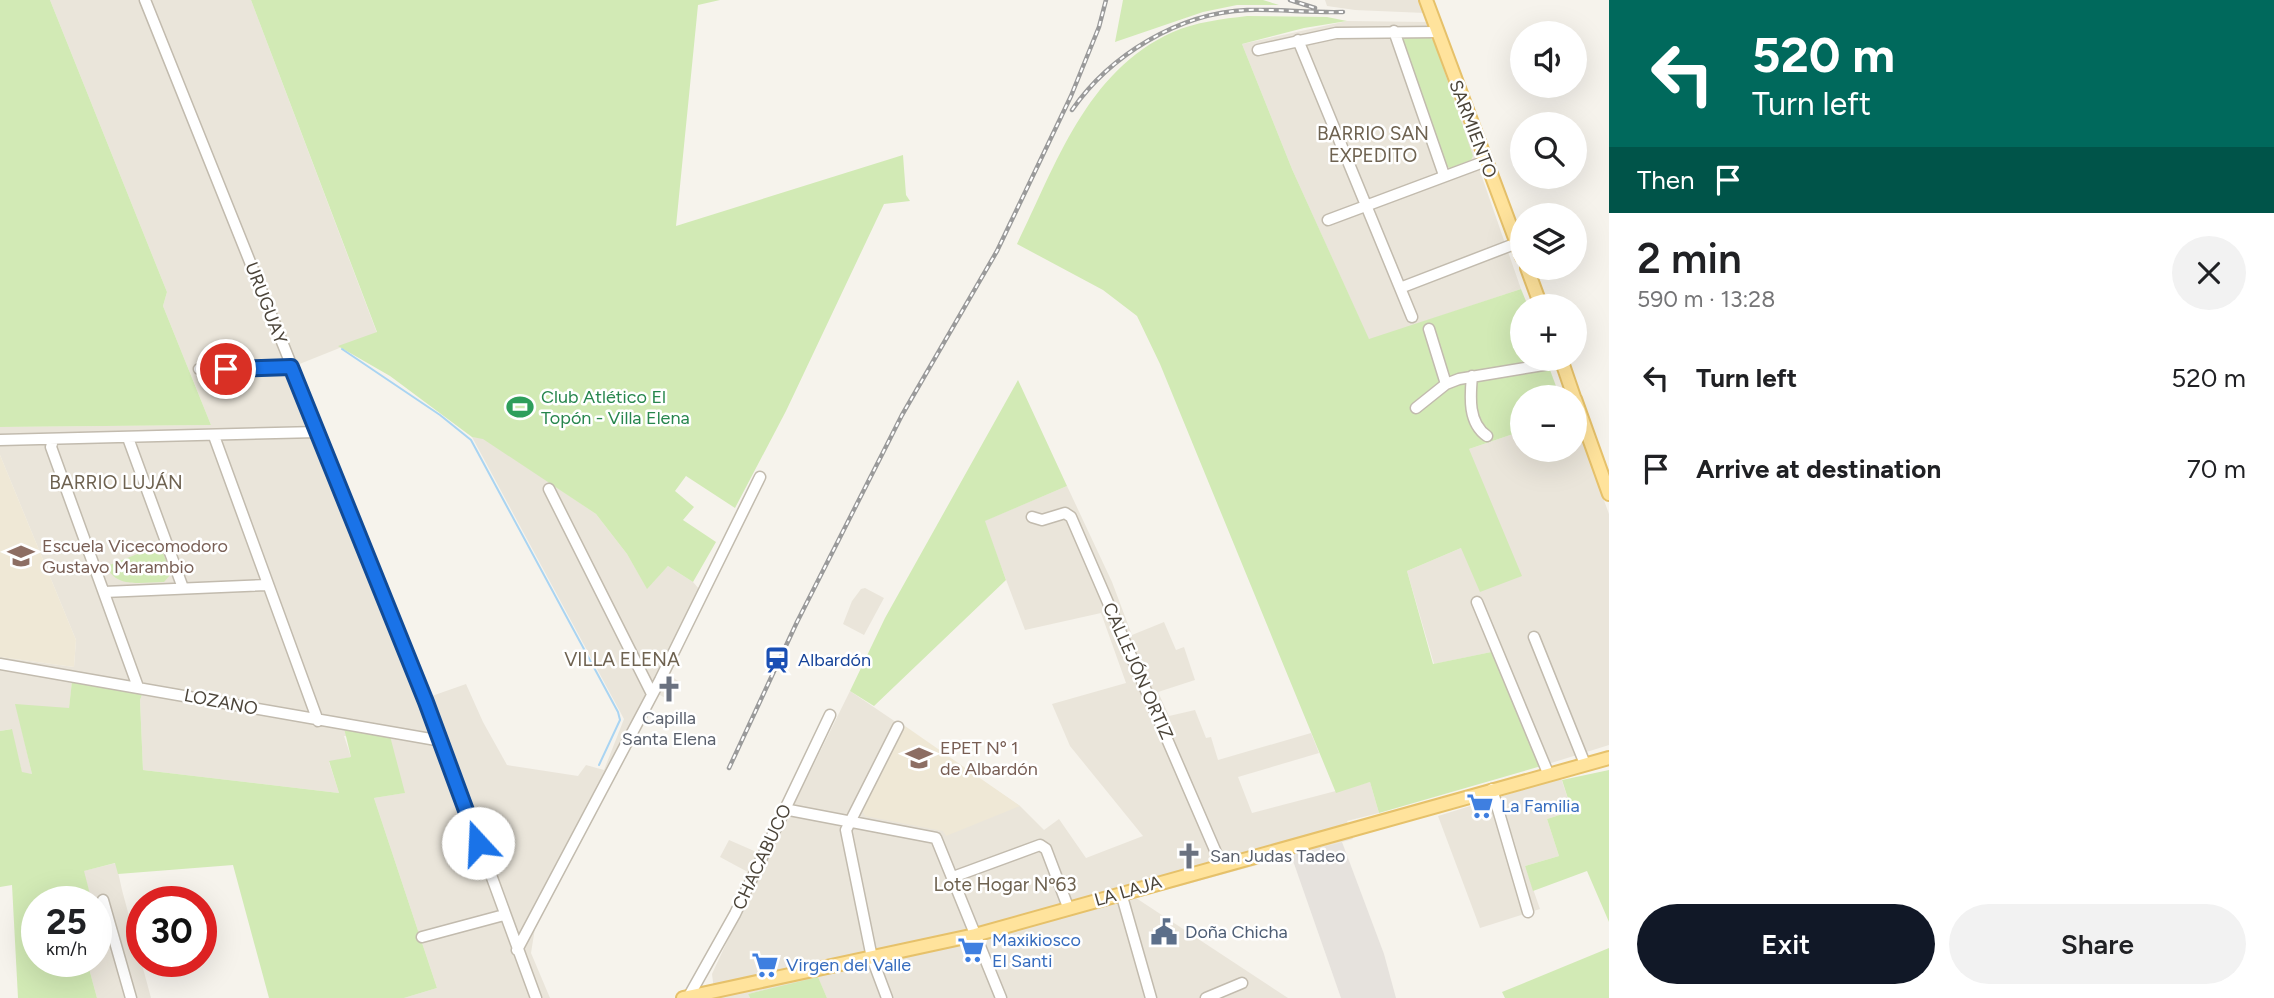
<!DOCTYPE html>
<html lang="en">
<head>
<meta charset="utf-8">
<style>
	:root { --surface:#fff; --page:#f2f2f2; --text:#202124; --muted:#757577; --accent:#111827 }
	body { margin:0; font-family:Figtree,sans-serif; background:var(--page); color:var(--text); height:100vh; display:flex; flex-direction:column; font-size:26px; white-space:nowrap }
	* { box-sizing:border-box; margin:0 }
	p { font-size:23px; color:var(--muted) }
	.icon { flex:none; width:38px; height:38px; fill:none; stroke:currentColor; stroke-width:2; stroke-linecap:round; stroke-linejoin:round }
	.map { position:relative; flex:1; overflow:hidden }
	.drawer { display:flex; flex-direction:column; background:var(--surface); width:665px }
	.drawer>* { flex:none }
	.guide { background:#00695c; color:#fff; overflow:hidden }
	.buttons { position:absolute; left:1510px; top:21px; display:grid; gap:14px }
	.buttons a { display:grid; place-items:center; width:77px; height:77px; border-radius:50%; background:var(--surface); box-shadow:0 7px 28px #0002; font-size:35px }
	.speed { position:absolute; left:21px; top:886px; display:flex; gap:14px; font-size:35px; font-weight:700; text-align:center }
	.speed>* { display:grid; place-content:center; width:91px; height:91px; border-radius:50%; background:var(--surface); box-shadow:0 7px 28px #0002; line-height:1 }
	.speed small { font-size:18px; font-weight:400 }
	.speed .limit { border:10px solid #d22; background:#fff; color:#111 }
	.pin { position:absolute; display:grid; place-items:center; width:60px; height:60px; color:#fff; margin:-30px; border:4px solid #fff; border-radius:50%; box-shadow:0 2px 7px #0007 }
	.me { position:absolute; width:77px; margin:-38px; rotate:340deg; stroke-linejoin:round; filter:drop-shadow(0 0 5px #0008) }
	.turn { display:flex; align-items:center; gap:24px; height:147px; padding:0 28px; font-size:32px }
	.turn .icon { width:91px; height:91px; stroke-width:2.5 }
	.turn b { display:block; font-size:49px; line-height:60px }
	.then { display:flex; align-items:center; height:66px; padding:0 28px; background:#0003; gap:14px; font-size:26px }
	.round { display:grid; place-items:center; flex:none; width:74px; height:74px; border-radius:37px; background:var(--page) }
	.summary { display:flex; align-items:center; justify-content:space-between; height:119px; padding:0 28px }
	h1 { font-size:42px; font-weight:600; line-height:52px }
	.action { display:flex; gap:14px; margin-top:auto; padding:14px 28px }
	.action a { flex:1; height:80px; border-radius:42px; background:var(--accent); color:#fff; font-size:28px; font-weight:600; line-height:80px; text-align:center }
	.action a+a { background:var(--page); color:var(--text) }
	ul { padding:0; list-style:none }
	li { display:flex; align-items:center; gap:21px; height:91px; padding:0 28px }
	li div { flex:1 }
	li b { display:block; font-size:26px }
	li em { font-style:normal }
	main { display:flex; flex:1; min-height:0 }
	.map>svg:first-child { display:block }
	.residential { fill:#eae5da }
	.industrial { fill:#e6e2dd }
	.education { fill:#efe8d6 }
	.green { fill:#d2eab5 }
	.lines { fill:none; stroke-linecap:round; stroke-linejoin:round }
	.stream { stroke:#a9d4f2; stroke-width:2 }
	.minor-casing { stroke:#c2bbae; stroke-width:13 }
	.major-casing { stroke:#e6c16a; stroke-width:16 }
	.minor { stroke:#fff; stroke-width:10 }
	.major { stroke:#ffe39c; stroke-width:12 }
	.rail-casing { stroke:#9a9a9a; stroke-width:4.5 }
	.rail { stroke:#fff; stroke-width:2; stroke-dasharray:5; stroke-linecap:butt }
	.route-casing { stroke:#114b97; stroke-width:18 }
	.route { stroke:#1a73e8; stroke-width:12 }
	.labels { text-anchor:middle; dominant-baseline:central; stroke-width:5; stroke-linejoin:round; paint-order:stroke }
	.street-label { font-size:18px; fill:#4b4439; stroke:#fff }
	.leisure-label { font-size:18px; fill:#27864d; stroke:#fff; text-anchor:start }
	.education-label { font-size:18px; fill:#785e54; stroke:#fff; text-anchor:start }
	.transit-label { font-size:18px; fill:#164399; stroke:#fff; text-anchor:start }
	.worship-label { font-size:18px; fill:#5b616d; stroke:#fff }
	.shop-label { font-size:18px; fill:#366cbe; stroke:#fff; text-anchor:start }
	.service-label { font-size:18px; fill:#4e5e75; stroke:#fff; text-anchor:start }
	.neighbourhood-label { font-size:19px; fill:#6e6250; stroke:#fff }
</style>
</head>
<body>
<main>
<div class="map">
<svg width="1609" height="998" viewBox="0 0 1609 998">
	<rect width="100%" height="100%" fill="#f6f3ec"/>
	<path class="residential" d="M 50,0 L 251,0 L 377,333 L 297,365 L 429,697 L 466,684 L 483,722 L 507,765 L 578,776 L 586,765 L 604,770 L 624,719 L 472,437 L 483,438 L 596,514 L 627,554 L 647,588 L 668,566 L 693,582 L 706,597 L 670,675 L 678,681 L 669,700 L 658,694 L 535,928 L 531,953 L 550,998 L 404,998 L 437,988 L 374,798 L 404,793 L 390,741 L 344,736 L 351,757 L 329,762 L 339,793 L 143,770 L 140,700 L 143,692 L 72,682 L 69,709 L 16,705 L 32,774 L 22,773 L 11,729 L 0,731 L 0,657 L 74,667 L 76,640 L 0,455 L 0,427 L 211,425 L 163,306 L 167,292 Z
		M 1325,0 L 1421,0 L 1425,13 L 1355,10 L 1327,6 Z
		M 1347,21 L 1428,22 L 1521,289 L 1369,340 L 1292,169 L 1242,44 Z
		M 1575,421 L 1609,514 L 1609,745 L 1548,764 L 1501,650 L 1434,664 L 1407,571 L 1461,548 L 1469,449 L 1522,431 L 1522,450 L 1575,450 Z
		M 1067,486 L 1112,582 L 1132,635 L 1164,622 L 1176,650 L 1184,647 L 1195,680 L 1158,692 L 1169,716 L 1195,710 L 1206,738 L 1211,737 L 1218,760 L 1311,733 L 1319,753 L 1238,777 L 1252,813 L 1370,782 L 1379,813 L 1347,821 L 1353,839 L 1136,898 L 1288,998 L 1005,998 L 973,942 L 995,998 L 827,998 L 818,978 L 748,994 L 750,998 L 715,998 L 712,974 L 757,877 L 720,857 L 729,840 L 768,857 L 850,691 L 1020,806 L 1044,830 L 1059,819 L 1086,858 L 1143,836 L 1070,746 L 1052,704 L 1126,683 L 1101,613 L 1025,630 L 984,521 Z
		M 865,588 L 884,598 L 864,635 L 843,624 L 852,601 L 861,589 Z
		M 1561,778 L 1572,811 L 1547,819 L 1559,856 L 1525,866 L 1540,909 L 1480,928 L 1438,816 Z
		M 116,863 L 122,890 L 151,998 L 97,998 L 87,961 L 96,961 L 96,946 L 106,944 L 98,900 L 91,898 L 83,871 Z"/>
	<path class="industrial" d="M 1342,842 L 1384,954 L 1396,998 L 1341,998 L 1291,855 Z"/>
	<path class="education" d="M 0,455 L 76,640 L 74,667 L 0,657 Z
		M 905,726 L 1020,806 L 946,836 L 943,831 L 865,816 L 862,810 Z"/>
	<path class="green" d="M 0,0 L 50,0 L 167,292 L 163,306 L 211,425 L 0,427 Z
		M 251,0 L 720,0 L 698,5 L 676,226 L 903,155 L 906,195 L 910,201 L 884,204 L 786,411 L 735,508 L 686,476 L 675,491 L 694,507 L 683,520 L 716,542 L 693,582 L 668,566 L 647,589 L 627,554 L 596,514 L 483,439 L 472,437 L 390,376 L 338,346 L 377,332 Z
		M 1123,0 L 1263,0 L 1279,5 L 1237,5 L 1203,12 L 1115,42 Z
		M 1247,16 L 1327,17 L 1347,21 L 1304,28 L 1242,44 L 1292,169 L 1369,339 L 1521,289 L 1528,306 L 1522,306 L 1522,359 L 1546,359 L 1560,397 L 1522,397 L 1522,431 L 1469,449 L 1522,576 L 1480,592 L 1461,548 L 1407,571 L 1433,664 L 1501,650 L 1548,764 L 1379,813 L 1370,782 L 1336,793 L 1160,364 L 1137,316 L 1103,290 L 1017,244 C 1056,165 1086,71 1173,32 C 1196,22 1222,19 1247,16 Z
		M 1402,38 L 1430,38 L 1434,41 L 1473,156 L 1471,160 L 1450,168 L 1444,165 Z
		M 1018,380 L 1067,486 L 985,521 L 1006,580 L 874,706 L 850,691 L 885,618 Z
		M 160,545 L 171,574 L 164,582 C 143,582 115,589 107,566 Z
		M 72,681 L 143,692 L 140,700 L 143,770 L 339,793 L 329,761 L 351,757 L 344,728 L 390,736 L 405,793 L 374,798 L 437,988 L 404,998 L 269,998 L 233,865 L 118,874 L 115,863 L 84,871 L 91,898 L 98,900 L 110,942 L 96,946 L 96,901 L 37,901 L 37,961 L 87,961 L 97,998 L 18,998 L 12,885 L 0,887 L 0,731 L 12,729 L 22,772 L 32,774 L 15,704 L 69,708 Z
		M 1609,770 L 1609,922 L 1587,871 L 1533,891 L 1525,866 L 1559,856 L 1547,819 L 1572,811 L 1562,780 Z
		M 1609,948 L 1609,998 L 1505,998 L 1502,992 Z
		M 818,977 L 827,998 L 750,998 L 748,994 Z"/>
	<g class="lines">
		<path class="stream" d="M 342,349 L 440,415 L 471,440 L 618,712 L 620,720 L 599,765"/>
		<g class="minor-casing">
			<path id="minor" d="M 145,0 L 442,741 L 536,998
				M 1394,31 L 1444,175
				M 1298,40 L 1412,317
				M 1258,50 L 1336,33 L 1437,32
				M 1328,220 L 1486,161
				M 1400,288 L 1517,243
				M 1429,329 L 1446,384
				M 199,369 L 278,369 L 291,367
				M 1472,376 C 1470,397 1468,423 1487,436
				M 1416,408 L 1446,384 L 1459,379 L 1562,362
				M 214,436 L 318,721
				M 128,438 L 183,588
				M 0,440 L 318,432
				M 53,440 L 51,447 L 138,687
				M 549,489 L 652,694
				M 1032,517 L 1042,520 L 1065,513 L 1071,517 L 1221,864
				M 104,592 L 267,585
				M 1477,602 L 1548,773
				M 1534,637 L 1585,764
				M 0,664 L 442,741
				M 1492,789 L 1528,912
				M 784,809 L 936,838 L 1001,998
				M 953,877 L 1040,845 L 1046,849 L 1068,907
				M 1121,893 L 1151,998
				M 103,900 L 131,998
				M 422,937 L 504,915
				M 517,950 L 660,680 L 760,477
				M 689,996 L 735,914 L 830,715
				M 887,998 L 872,958 L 846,830 L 898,727
				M 1206,998 L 1242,983"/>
		</g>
		<g class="major-casing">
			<path id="major" d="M 1426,0 L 1522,257
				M 1527,268 L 1541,306
				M 1561,359 L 1574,397
				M 1575,399 L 1609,494
				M 683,998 L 975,935 L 1609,758"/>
		</g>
		<use href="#minor" class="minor"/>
		<use href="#major" class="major"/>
		<g class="rail-casing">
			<path id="rail" d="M 1290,0 L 1315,8
				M 1072,110 C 1110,55 1179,13 1247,10 C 1279,9 1311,13 1343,12
				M 729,768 L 797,622 L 902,415 L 997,251 L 1071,96 L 1099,27 L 1106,0"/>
		</g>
		<use href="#rail" class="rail"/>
	</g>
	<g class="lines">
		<g class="route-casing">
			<path id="route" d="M 226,369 L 291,367 L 426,702 L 478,843"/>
		</g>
		<use href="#route" class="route"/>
	</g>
	<defs>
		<g id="stadium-bare" transform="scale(2.1)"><path d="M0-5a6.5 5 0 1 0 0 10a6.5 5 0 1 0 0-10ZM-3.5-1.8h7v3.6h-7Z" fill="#2e9e5b" stroke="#fff" stroke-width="2.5" paint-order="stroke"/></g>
		<g id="school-bare" transform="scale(2.1)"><path d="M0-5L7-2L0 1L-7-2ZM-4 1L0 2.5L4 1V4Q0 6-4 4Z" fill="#8d6e63" stroke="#fff" stroke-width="2.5" paint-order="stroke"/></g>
		<g id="station-bare" transform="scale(2.1)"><path d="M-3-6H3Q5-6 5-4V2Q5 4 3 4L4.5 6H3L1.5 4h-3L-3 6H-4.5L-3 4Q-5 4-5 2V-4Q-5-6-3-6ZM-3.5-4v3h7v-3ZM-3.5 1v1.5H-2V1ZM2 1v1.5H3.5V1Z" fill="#1a4fb4" stroke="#fff" stroke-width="2.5" paint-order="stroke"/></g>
		<g id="church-bare" transform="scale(2.1)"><path d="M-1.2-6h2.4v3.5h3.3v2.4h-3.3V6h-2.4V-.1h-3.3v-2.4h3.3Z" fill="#6b7280" stroke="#fff" stroke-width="2.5" paint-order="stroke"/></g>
		<g id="supermarket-bare" transform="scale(2.1)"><path d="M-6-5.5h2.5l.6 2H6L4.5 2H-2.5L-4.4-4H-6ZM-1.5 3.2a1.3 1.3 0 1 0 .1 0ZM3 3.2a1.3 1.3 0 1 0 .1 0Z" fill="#3f7fe0" stroke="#fff" stroke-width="2.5" paint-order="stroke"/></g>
		<g id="civic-bare" transform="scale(2.1)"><path d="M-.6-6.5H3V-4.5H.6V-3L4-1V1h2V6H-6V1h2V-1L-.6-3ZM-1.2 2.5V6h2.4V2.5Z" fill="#5c6f8a" stroke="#fff" stroke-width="2.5" paint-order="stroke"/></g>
	</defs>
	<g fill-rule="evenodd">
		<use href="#stadium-bare" x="520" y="407"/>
		<use href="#school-bare" x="21" y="556"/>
		<use href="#station-bare" x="777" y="660"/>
		<use href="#church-bare" x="669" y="689"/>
		<use href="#school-bare" x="919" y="758"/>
		<use href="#supermarket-bare" x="1480" y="806"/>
		<use href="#church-bare" x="1189" y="856"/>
		<use href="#civic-bare" x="1164" y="932"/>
		<use href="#supermarket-bare" x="971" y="950"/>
		<use href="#supermarket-bare" x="765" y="965"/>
	</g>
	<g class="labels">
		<g class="street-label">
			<text transform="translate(1473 129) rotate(69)">SARMIENTO</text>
			<text transform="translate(266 303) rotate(69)">URUGUAY</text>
			<text transform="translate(1138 671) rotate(66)">CALLEJÓN ORTIZ</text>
			<text transform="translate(221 702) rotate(11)">LOZANO</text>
			<text transform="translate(762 857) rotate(-65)">CHACABUCO</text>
			<text transform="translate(1128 891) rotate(-16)">LA LAJA</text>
		</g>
		<g class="leisure-label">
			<text x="541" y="397">Club Atlético El<tspan x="541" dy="21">Topón - Villa Elena</tspan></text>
		</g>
		<g class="education-label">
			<text x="42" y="546">Escuela Vicecomodoro<tspan x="42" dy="21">Gustavo Marambio</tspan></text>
			<text x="940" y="748">EPET Nº 1<tspan x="940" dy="21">de Albardón</tspan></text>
		</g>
		<g class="transit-label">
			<text x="798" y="660">Albardón</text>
		</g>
		<g class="worship-label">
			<text x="669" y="718">Capilla<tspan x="669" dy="21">Santa Elena</tspan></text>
			<text x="1210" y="856" text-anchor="start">San Judas Tadeo</text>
		</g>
		<g class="shop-label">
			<text x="1501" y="806">La Familia</text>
			<text x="992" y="940">Maxikiosco<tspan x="992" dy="21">El Santi</tspan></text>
			<text x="786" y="965">Virgen del Valle</text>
		</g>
		<g class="service-label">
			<text x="1185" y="932">Doña Chicha</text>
		</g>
		<g class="neighbourhood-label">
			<text x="1373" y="133">BARRIO SAN<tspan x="1373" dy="22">EXPEDITO</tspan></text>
			<text x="116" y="482">BARRIO LUJÁN</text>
			<text x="622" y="659">VILLA ELENA</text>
			<text x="1005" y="884">Lote Hogar Nº63</text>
		</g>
	</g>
</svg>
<div class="buttons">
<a><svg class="icon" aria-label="sound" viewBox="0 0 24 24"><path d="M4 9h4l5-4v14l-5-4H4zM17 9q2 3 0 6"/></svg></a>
<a><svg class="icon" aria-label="search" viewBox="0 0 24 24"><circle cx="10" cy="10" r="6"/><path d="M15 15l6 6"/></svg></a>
<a><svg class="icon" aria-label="layers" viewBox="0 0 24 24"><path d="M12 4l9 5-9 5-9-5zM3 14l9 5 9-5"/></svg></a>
<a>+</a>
<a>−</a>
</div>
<div class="speed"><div>25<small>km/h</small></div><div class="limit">30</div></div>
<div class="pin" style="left:226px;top:369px;background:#d93025"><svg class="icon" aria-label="arrive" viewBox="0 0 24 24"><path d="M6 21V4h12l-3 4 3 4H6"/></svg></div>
<svg class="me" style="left:478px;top:843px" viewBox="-20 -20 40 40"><circle r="19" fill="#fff"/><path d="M0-13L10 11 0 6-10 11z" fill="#1a73e8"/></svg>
</div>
<section class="drawer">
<div class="guide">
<div class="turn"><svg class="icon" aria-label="left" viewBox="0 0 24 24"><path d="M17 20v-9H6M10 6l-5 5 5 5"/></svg><div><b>520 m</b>Turn left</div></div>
<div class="then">Then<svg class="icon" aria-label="arrive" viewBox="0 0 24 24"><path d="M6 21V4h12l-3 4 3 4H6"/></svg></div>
</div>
<div class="summary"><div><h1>2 min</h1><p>590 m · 13:28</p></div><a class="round"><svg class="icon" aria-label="close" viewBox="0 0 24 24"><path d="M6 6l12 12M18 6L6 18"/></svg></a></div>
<ul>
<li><svg class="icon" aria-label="left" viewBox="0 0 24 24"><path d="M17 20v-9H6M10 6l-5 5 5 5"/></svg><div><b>Turn left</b></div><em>520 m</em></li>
<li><svg class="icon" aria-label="arrive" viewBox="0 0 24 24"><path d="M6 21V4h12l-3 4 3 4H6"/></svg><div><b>Arrive at destination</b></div><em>70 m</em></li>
</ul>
<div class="action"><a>Exit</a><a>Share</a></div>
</section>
</main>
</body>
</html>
